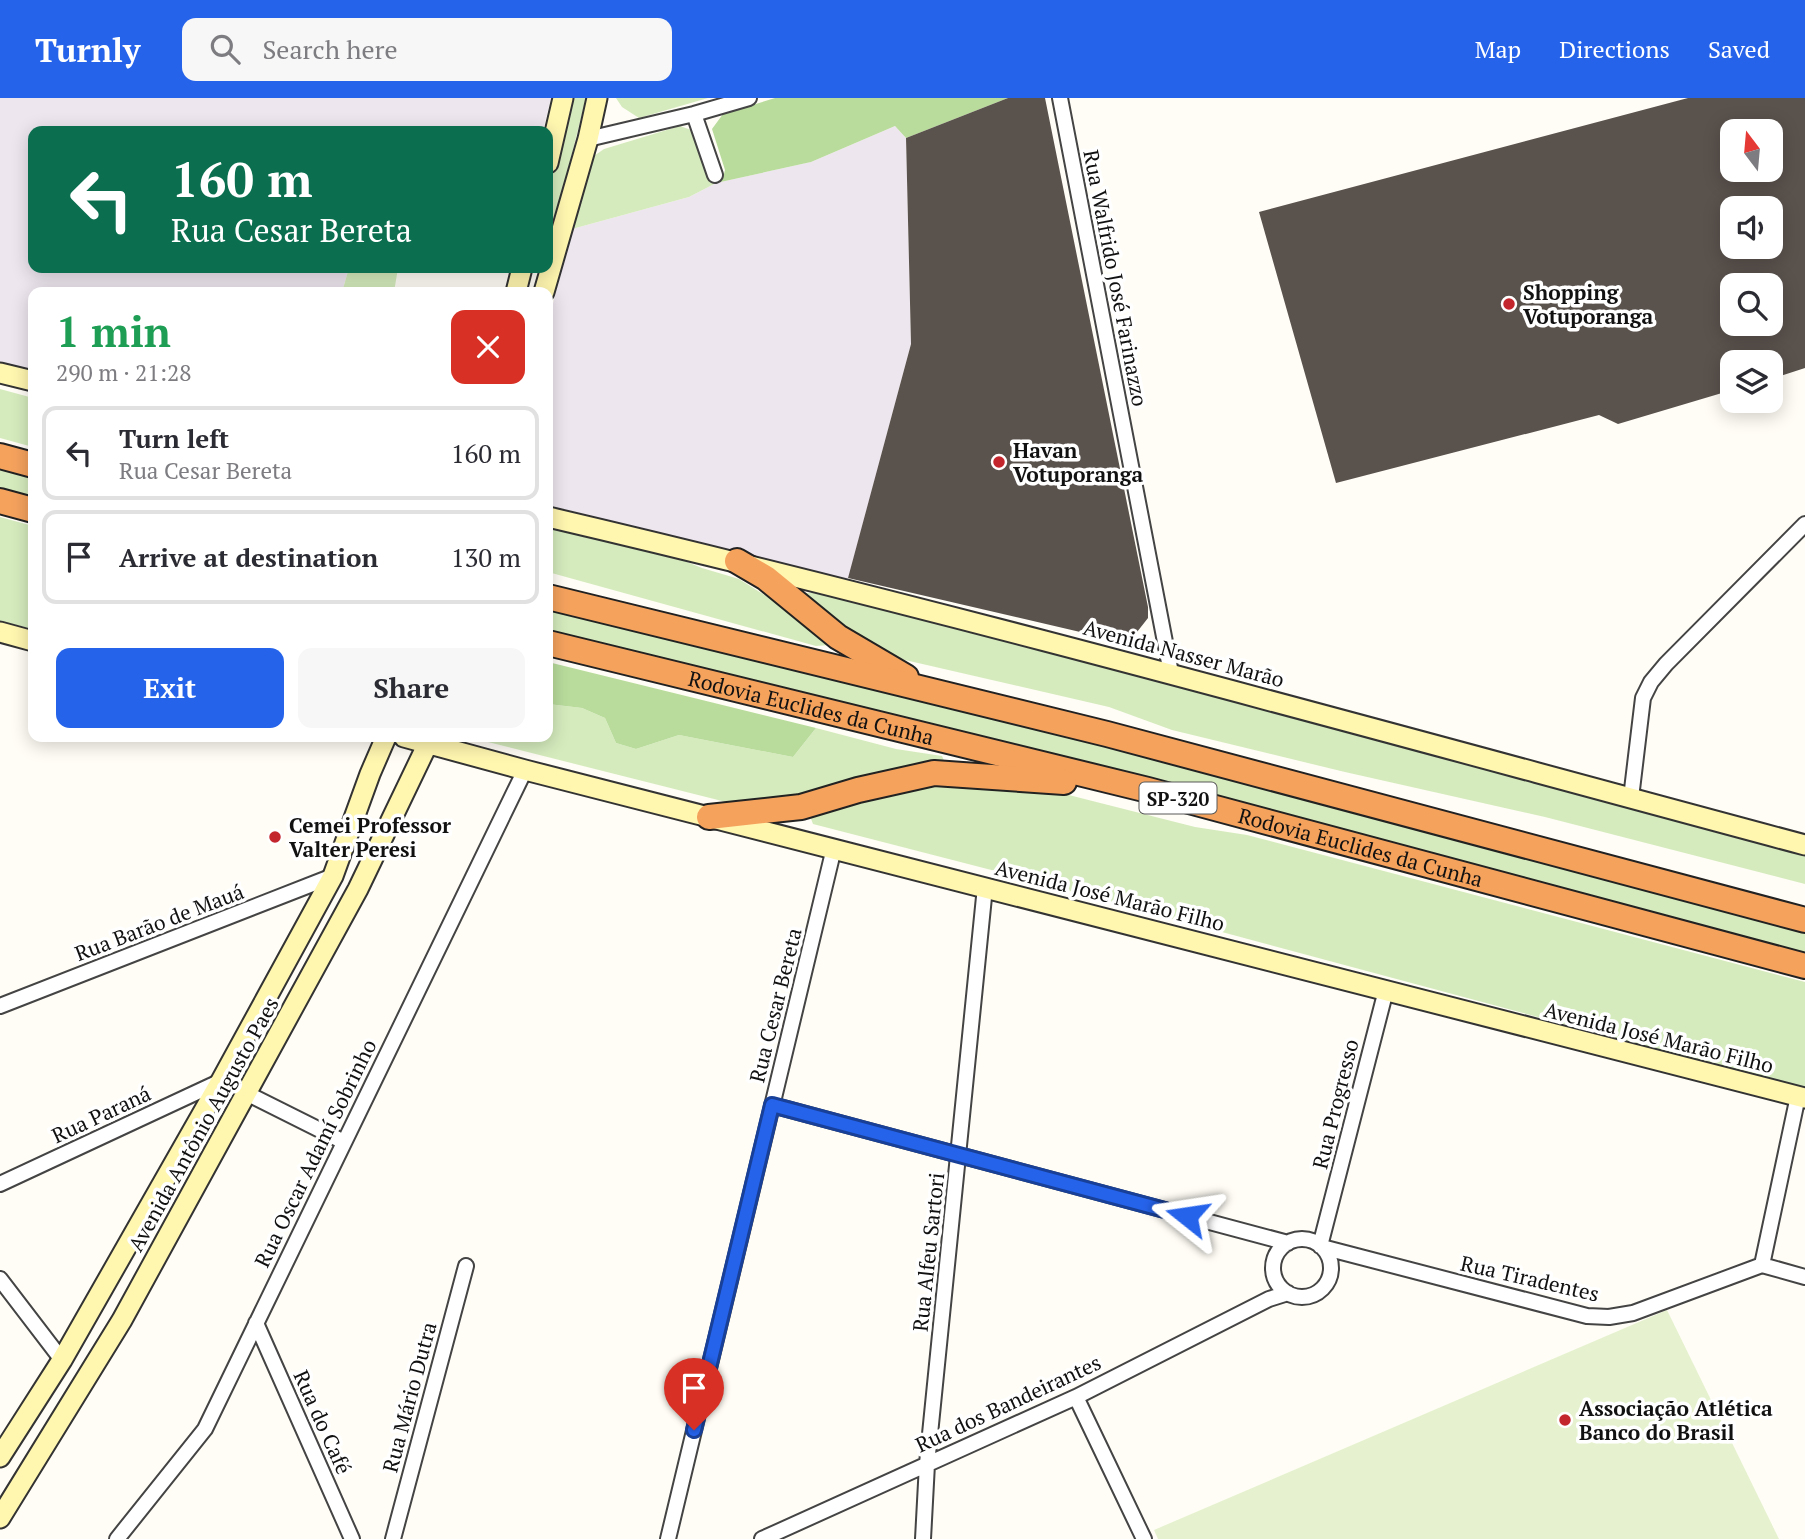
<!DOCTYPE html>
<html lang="en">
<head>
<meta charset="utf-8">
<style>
	:root { --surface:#fff; --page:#f7f7f7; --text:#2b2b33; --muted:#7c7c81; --line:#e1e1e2; --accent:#2563eb }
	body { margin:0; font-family:"PT Serif",serif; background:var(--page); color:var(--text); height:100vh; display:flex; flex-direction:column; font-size:26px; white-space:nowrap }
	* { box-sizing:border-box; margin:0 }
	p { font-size:23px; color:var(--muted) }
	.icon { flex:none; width:38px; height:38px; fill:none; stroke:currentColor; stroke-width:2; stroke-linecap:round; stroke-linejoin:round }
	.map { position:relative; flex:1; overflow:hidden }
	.details { position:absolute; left:28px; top:189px; width:525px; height:455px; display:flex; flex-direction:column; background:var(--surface); border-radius:14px; box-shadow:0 4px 18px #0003 }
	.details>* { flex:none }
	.guide { position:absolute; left:28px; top:28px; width:525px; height:147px; border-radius:14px; box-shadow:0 4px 18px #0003; background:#0b6e4f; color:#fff; overflow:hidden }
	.needle { width:46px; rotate:344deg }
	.controls { position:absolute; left:1720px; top:21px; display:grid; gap:14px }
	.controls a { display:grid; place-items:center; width:63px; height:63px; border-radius:14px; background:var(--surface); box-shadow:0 4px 18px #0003; font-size:35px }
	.pin { position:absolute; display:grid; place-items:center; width:60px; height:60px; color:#fff; margin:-72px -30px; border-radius:50% 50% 50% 0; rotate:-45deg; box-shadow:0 0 7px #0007 }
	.pin .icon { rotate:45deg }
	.me { position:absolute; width:77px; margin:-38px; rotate:285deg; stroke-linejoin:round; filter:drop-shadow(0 0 5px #0008) }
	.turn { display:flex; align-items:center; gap:24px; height:147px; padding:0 28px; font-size:32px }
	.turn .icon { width:91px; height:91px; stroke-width:2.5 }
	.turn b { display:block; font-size:49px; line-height:60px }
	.round { display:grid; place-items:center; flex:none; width:74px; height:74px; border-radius:14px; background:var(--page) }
	.head { display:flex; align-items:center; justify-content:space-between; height:119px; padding:0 28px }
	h1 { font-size:42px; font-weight:700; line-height:52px; color:#1e9e55 }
	.cta { display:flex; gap:14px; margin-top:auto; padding:14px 28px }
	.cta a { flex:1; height:80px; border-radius:14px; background:var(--accent); color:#fff; font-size:28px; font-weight:700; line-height:80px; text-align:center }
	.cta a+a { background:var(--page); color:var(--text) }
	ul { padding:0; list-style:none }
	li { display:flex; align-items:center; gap:21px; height:94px; margin:0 14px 10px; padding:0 14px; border:4px solid var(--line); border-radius:14px }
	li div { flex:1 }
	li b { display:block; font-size:26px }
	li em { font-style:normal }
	header { display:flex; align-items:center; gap:42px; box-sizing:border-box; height:98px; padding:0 35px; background:var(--accent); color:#fff }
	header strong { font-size:33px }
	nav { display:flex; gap:38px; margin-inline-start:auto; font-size:24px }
	.search { width:490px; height:63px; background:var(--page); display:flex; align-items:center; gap:18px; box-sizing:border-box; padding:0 24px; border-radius:14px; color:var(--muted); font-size:26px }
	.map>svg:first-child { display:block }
	.industrial { fill:#eee6ef }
	.green { fill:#d5ebbd }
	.forest { fill:#b9dc9c }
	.pitch { fill:#e6f2cf }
	.building { fill:#5a524d; fill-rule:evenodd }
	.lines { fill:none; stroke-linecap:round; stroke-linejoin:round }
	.minor-casing { stroke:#444; stroke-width:18 }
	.secondary-casing { stroke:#333; stroke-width:23 }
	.motorway-casing { stroke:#222; stroke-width:28 }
	.minor { stroke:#fff; stroke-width:14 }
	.secondary { stroke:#fff6b0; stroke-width:19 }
	.motorway { stroke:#f5a25d; stroke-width:24 }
	.route-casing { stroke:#184099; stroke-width:18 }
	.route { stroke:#2563eb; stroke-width:12 }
	.poi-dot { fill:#c4262e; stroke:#fff; stroke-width:2.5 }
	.labels { text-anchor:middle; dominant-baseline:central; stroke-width:7; stroke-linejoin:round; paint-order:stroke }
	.shield { fill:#fff; stroke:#585858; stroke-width:2 }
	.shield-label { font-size:19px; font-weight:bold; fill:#111 }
	.street-label { font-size:21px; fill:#111; stroke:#fff }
	.poi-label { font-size:21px; font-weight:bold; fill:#111; stroke:#fff; text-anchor:start }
</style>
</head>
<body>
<header>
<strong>Turnly</strong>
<div class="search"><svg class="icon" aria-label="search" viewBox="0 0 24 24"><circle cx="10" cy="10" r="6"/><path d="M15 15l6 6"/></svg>Search here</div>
<nav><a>Map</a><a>Directions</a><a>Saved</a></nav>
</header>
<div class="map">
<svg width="1805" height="1441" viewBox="0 0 1805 1441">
	<rect width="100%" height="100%" fill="#fffdf5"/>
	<path class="industrial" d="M 0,0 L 551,0 L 543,33 L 33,33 L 33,170 L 349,170 L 342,194 L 33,194 L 33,275 L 0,266 Z
		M 895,28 L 906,40 L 911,246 L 848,481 L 737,455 L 548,407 L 548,225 L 572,131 L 689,99 L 716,85 L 811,64 Z"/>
	<path class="green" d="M 570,0 L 586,0 L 548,151 L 548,89 Z
		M 616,0 L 708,0 L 639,20 L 622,9 Z
		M 680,28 L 694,33 L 716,85 L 689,99 L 572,131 L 591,60 L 604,51 Z
		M 349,170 L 398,170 L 394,194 L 342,194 Z
		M 0,291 L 33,300 L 33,349 L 0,340 Z
		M 0,368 L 33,377 L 33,400 L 0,392 Z
		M 0,419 L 33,428 L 33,531 L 0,523 Z
		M 548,430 L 667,456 L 702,470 L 739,481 L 798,518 L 829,547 L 816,548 L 548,474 Z
		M 799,495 L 814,495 L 889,510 L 1805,753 L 1805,786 L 1545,719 L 1345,674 L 1172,632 L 1109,609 L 905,562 L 842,536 Z
		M 548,511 L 931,601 L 1805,829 L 1805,858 L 548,535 Z
		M 548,606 L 582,610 L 605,620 L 616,645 L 636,651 L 679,637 L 793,659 L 816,630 L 896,651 L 942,658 L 945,665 C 873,682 800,706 726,704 L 468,639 L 548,639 Z
		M 937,681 L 1049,692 L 1195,729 L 1247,737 L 1805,884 L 1805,991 L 1003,775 L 813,726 L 810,718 Z"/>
	<path class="forest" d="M 775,0 L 1008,0 L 906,40 L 895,28 L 811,64 L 716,85 L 717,83 L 723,80 L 725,72 L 712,31 L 723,16 Z
		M 548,564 L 816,630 L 793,659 L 679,637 L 636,651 L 616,645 L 605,620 L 582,610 L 548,606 Z"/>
	<path class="pitch" d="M 1667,1212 L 1779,1441 L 1158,1441 L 1154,1432 Z"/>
	<path class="building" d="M 1008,0 L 1045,0 L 1148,509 L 1148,520 L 1137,534 L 1123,544 L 848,480 L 911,246 L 906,40 Z
		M 1688,0 L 1805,0 L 1805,270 L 1771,281 L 1771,264 L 1732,264 L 1732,292 L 1618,326 L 1599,317 L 1336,385 L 1259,114 ZM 1732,33 L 1771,33 L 1771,72 L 1732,72 ZM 1732,110 L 1771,110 L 1771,149 L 1732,149 ZM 1732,187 L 1771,187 L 1771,226 L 1732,226 Z"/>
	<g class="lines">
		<g class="minor-casing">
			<path id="minor" d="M 1060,0 L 1171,575
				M 694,16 L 715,77
				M 588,41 L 694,16 L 749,0
				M 1631,700 L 1643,600 L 1651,584 L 1666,566 L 1805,426
				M 0,908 L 333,778
				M 246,995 L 344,1044
				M 772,1007 L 1288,1145
				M 0,1086 L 221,983
				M1273 1170a29 29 0 1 1 58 0a29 29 0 1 1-58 0Z
				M 1320,1148 L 1386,892
				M 1322,1149 L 1587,1218 L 1609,1219 L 1633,1215 L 1762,1167 L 1805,1179
				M 1762,1167 L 1798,998
				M 0,1181 L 62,1262
				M 256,1225 L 352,1441
				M 1076,1299 L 1144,1441
				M 117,1441 L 205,1331 L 525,672
				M 393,1441 L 466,1168
				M 668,1441 L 834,750
				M 762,1441 L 1076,1299 L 1269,1201 L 1288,1195
				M 923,1441 L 927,1366 L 985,789"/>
		</g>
		<g class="secondary-casing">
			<path id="secondary" d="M 548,65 L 563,0
				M 516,194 L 522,170
				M 544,194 L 588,41 L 597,0
				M 0,275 L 33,283
				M 548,419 C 970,518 1387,635 1805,747
				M 0,534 L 33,543
				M 404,639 L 525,672 L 1805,1000
				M 0,1359 L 62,1262 L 221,983 L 333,778 L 370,676 L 386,639
				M 0,1420 L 122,1222 L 358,791 L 431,639"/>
		</g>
		<g class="motorway-casing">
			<g id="motorway">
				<path d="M 0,358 L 33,367"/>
				<path d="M 0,403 L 33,412"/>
				<path d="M 737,463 L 766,480 L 838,539 L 906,579"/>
				<path d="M 548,499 L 1107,636 L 1805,822"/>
				<path id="s1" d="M 548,545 L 1148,692 L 1805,868"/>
				<path d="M 709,719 L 801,709 L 858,692 L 934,675 L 1064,684"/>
			</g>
		</g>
		<use href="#minor" class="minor"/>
		<use href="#secondary" class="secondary"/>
		<use href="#motorway" class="motorway"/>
	</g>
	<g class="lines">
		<g class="route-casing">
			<path id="route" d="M 694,1332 L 772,1007 L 1187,1118"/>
		</g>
		<use href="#route" class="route"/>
	</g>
	<g class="poi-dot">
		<circle cx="1509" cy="206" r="7"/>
		<circle cx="999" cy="364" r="7"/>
		<circle cx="275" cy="739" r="7"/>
		<circle cx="1565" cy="1322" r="7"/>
	</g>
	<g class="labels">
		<rect class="shield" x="1139.5" y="684.5" width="77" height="31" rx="5"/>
		<g class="shield-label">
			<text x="1178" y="700">SP-320</text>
		</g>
		<g class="street-label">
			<text transform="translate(1116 180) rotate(79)">Rua Walfrido José Farinazzo</text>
			<text transform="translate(1184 555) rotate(15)">Avenida Nasser Marão</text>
			<text stroke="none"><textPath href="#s1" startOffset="271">Rodovia Euclides da Cunha</textPath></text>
			<text stroke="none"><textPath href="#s1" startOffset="838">Rodovia Euclides da Cunha</textPath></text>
			<text transform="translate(1110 797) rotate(14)">Avenida José Marão Filho</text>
			<text transform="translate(159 824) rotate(-21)">Rua Barão de Mauá</text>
			<text transform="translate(775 907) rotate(-76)">Rua Cesar Bereta</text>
			<text transform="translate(1659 939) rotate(14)">Avenida José Marão Filho</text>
			<text transform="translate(1335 1006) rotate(-76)">Rua Progresso</text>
			<text transform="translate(101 1016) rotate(-25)">Rua Paraná</text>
			<text transform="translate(203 1026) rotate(-61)">Avenida Antônio Augusto Paes</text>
			<text transform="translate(315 1055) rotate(-64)">Rua Oscar Adamí Sobrinho</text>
			<text transform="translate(928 1154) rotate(-84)">Rua Alfeu Sartori</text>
			<text transform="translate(1530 1180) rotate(13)">Rua Tiradentes</text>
			<text transform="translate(409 1299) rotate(-75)">Rua Mário Dutra</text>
			<text transform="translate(1008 1305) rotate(-25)">Rua dos Bandeirantes</text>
			<text transform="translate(323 1324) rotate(66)">Rua do Café</text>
		</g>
		<g class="poi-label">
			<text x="1523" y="194">Shopping<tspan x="1523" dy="24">Votuporanga</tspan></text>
			<text x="1013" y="352">Havan<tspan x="1013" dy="24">Votuporanga</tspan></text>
			<text x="289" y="727">Cemei Professor<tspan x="289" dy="24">Valter Peresi</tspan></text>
			<text x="1579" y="1310">Associação Atlética<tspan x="1579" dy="24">Banco do Brasil</tspan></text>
		</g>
	</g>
</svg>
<div class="controls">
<a><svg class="needle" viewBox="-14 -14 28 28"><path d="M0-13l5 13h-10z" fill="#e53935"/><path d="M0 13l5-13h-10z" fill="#7c7c81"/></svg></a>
<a><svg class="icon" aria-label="sound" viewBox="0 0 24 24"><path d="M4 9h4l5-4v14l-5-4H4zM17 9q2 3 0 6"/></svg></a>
<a><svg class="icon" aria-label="search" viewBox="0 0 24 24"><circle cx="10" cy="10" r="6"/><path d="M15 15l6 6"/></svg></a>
<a><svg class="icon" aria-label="layers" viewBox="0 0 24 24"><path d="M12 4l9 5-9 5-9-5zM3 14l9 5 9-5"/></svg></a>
</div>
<div class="pin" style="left:694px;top:1332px;background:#d93025"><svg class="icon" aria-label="arrive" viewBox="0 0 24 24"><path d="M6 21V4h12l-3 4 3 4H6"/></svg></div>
<svg class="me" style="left:1187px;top:1118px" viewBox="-20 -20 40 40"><path d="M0-17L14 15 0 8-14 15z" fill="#2563eb" stroke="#fff" stroke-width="4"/></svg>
<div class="guide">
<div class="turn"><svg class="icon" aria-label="left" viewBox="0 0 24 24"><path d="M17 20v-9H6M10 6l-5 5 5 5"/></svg><div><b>160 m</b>Rua Cesar Bereta</div></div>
</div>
<section class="details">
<div class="head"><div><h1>1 min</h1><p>290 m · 21:28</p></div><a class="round" style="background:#d93025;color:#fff"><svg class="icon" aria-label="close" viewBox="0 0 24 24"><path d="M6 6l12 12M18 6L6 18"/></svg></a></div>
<ul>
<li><svg class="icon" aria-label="left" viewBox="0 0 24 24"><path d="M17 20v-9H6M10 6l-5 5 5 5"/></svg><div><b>Turn left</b><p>Rua Cesar Bereta</p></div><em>160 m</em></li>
<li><svg class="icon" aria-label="arrive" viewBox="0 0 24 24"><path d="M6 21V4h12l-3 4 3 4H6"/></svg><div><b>Arrive at destination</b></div><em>130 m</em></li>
</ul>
<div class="cta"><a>Exit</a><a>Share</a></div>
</section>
</div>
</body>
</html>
